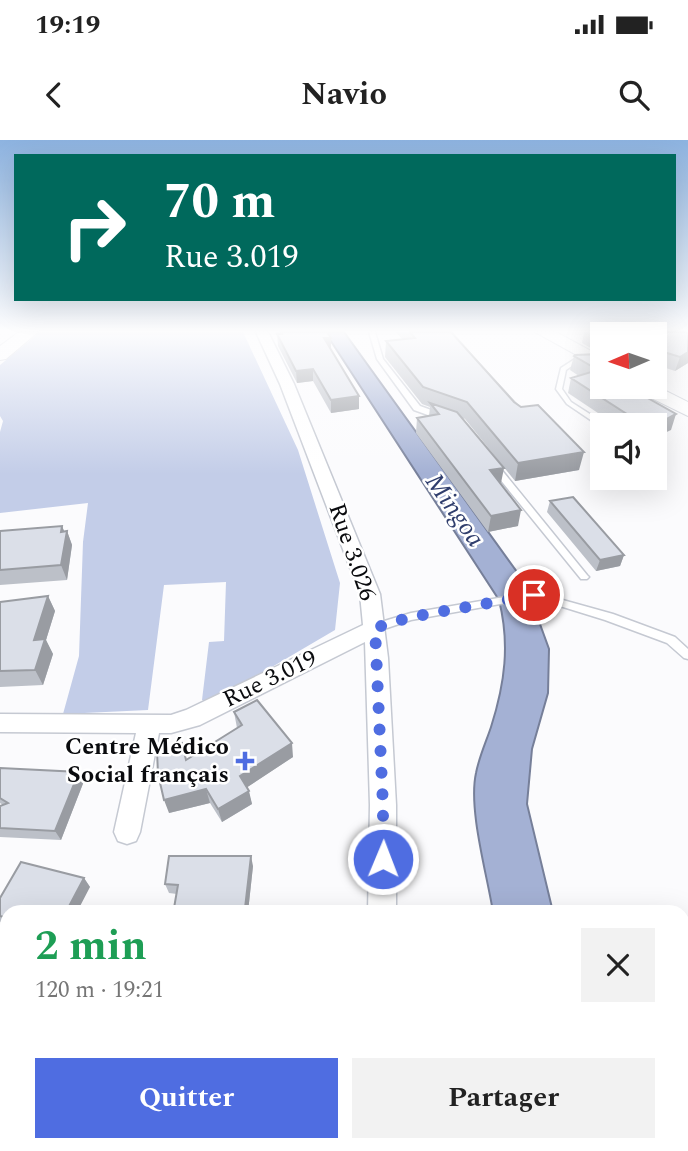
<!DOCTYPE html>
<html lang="fr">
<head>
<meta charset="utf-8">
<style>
	:root { --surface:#fff; --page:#f2f2f2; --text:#222; --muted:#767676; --accent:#4f6de1 }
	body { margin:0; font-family:Spectral,serif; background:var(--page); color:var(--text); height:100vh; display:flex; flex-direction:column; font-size:26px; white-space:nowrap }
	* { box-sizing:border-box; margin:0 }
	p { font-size:23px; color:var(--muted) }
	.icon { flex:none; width:38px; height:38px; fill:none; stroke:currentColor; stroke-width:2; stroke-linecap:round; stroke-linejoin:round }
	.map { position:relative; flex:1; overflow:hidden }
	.drawer { position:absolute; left:0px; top:765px; width:690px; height:247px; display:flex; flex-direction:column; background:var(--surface); border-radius:21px 21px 0 0; box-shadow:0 7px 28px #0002 }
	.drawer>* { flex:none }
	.banner { position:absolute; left:14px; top:14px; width:662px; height:147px; border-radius:0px; box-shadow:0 7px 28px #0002; background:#00695c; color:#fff; overflow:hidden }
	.needle { width:46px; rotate:268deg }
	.fabs { position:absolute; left:590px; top:182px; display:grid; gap:14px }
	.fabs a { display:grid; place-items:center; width:77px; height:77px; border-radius:0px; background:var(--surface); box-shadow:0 7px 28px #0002; font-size:35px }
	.pin { position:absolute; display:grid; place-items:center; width:60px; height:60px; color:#fff; margin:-30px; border:4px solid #fff; border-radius:50%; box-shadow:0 2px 7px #0007 }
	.me { position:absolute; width:77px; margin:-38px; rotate:1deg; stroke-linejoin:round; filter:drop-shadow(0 0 5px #0008) }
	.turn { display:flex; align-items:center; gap:24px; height:147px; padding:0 35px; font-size:32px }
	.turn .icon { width:91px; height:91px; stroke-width:2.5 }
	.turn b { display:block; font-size:49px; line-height:60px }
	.round { display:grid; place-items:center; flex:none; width:74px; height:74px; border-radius:0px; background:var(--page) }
	.summary { display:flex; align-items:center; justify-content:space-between; height:119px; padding:0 35px }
	h1 { font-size:42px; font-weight:700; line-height:52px; color:#1e9e55 }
	.button { display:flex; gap:14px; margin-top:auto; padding:14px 35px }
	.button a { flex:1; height:80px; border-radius:0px; background:var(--accent); color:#fff; font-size:28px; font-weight:700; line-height:80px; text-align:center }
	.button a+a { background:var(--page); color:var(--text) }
	.status { display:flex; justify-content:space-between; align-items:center; height:49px; padding:0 35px; background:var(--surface); direction:ltr }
	.status svg { height:19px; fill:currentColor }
	header { display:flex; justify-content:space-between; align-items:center; height:91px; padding:0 35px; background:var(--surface); font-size:32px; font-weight:700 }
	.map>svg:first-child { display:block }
	.green { fill:#c3cde8 }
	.water { fill:#a4b1d4; stroke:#767f99; stroke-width:2 }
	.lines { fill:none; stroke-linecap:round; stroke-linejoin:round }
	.lane-casing { stroke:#c5c9d2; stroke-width:3 }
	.street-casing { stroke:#c5c9d2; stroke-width:3 }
	.secondary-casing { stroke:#c5c9d2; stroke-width:2 }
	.lane { fill:#fff; fill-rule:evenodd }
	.street { fill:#fff; fill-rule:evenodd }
	.secondary { fill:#fff; fill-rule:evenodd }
	.wall { fill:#bcc0c8 }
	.shaded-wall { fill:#999ca2 }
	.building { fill:#dbdfe8; stroke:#999ca2; stroke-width:2 }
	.route { stroke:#4f6de1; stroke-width:12; stroke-dasharray:0 21.6 }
	.poi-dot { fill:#4f6de1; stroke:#fff; stroke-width:2.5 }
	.labels { text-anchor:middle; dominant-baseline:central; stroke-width:5; stroke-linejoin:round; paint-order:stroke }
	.street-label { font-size:24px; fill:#0a0b0e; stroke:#fff }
	.poi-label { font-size:24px; font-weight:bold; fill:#0a0b0e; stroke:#fff; text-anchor:end }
	.water-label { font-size:26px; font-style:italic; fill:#303e6d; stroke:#fff }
</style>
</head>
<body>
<div class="status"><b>19:19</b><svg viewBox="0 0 49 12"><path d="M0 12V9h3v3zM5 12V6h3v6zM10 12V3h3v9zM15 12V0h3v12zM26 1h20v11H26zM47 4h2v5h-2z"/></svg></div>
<header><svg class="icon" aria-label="back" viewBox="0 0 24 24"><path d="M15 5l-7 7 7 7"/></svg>Navio<svg class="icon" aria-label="search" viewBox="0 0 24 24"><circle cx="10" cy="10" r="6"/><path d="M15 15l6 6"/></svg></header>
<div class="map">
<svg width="688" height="1011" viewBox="0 0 688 1011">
	<rect width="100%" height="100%" fill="#fbfbfd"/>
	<path class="green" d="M 40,192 L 243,192 L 298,310 L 340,443 L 335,490 L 209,564 L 202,560 L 209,502 L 224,501 L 226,442 L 164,445 L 148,570 L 63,574 L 79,516 L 83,402 L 88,363 L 0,373 L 0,292 L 3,281 L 0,276 L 0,225 Z"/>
	<path class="water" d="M 325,192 L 344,192 L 525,443 L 549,509 L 548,553 L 532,609 L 527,664 L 553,772 L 493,772 C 487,734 468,669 476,633 C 479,617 486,602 491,587 C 505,543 510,504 499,460 Z"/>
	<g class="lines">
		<g class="lane-casing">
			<path id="lane" d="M 369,192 L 375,192 L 383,219 L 420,266 L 445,275 L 445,279 L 439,279 L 414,270 L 377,219 Z
				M 581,215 L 586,216 L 566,230 L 562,249 L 571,262 L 607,285 L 601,287 L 567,264 L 556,249 L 561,228 Z
				M 490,323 L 496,323 L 587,435 L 589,437 L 587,439 L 581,439 L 490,327 Z
				M 534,452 L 613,474 L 675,497 L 688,509 L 688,519 L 684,518 L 667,503 L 605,480 L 534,458 L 411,480 L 375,492 L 370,488 L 371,485 L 411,473 Z"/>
		</g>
		<g class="street-casing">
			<path id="street" d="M 256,192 L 268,192 L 294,244 L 380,454 L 388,518 L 396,665 L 396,772 L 368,772 L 370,665 L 365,502 L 200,585 L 171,593 L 159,593 L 140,692 L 136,701 L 127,704 L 118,701 L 114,692 L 136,593 L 0,592 L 0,574 L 171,575 L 186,570 L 363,485 L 360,454 L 280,244 Z
				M 688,972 L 688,1007 L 679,1008 L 678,1011 L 635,1011 L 638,1004 L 682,1004 L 682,974 Z
				M 360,1004 L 396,1004 L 396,1011 L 360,1011 Z"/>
		</g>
		<g class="secondary-casing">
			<path id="secondary" d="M 19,192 L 38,192 L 6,219 L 0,220 L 0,206 Z
				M 535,192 L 556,192 L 602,217 L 602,229 Z
				M 654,245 L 688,262 L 688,276 L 637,251 L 634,247 Z"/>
		</g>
		<use href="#lane" class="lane"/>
		<use href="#street" class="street"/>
		<use href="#secondary" class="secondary"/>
	</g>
	<path class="wall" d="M 276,192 L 327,192 L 331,198 L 331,210 L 359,256 L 359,269 L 331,273 L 313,241 L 297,243 L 278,206 L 277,195 Z
		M 396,192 L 451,192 L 579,330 L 515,341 L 465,279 L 463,278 L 501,343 L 518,386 L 488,392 L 416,293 L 417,278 L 429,276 L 430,267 L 422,264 L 385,217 L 386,201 L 402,199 Z
		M 584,192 L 688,192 L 688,223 L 675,231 L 654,224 L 654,194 L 602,194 L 602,214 L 582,203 Z
		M 602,215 L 602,247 L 671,290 L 654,285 L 616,285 L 568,253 L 571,238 L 579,236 L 570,230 L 574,216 Z
		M 550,361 L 624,415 L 620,426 L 596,431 L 547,372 Z
		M 62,386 L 64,391 L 67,391 L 72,405 L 67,440 L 0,445 L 0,391 Z
		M 48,456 L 55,471 L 46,500 L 53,514 L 43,545 L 0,547 L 0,462 Z
		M 234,572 L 293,617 L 247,647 L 252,664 L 222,682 L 210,663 L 169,673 L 187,620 L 237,588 Z
		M 0,628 L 79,632 L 84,641 L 61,700 L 0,697 L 0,666 L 3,665 L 0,663 Z
		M 253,726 L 248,772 L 176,772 L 174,768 L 177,754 L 169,753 L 165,744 Z
		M 84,738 L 90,747 L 7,772 L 7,784 L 0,782 L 0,758 Z
		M 0,826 L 7,826 L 7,985 L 0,985 Z"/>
	<path class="shaded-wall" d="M 324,198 L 331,198 L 331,209 L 324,210 Z
		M 688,212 L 688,223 L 675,231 L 680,217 Z
		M 313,229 L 313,241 L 297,243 L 296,231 Z
		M 359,256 L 359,269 L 331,273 L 331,260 Z
		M 676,274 L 671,290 L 654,298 L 654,286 Z
		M 584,312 L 579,330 L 515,341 L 518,323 Z
		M 504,328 L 501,343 L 490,330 Z
		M 521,370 L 518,386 L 488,392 L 491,376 Z
		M 62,386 L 66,396 L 67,391 L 72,405 L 67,440 L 61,425 L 61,392 Z
		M 624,415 L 620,426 L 596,431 L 600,420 Z
		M 48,456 L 55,471 L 46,500 L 53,514 L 43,545 L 35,530 L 34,500 Z
		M 292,603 L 293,617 L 243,650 L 240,636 Z
		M 79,632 L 84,641 L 61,700 L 55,691 Z
		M 206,649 L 210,663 L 169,673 L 164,660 Z
		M 249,651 L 252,664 L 222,682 L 218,669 Z
		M 251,716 L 253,726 L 248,772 L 246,772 L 245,768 Z
		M 84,738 L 90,747 L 77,772 L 66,772 Z
		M 231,1004 L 236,1004 L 235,1011 L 230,1011 Z"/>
	<path class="building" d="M 281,192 L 327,192 L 331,198 L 324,198 L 359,256 L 331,260 L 313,229 L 296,231 L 277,194 L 282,194 Z
		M 410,192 L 451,192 L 514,262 L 521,267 L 538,265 L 584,312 L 518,323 L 467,262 L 423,247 L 386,201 L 415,198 Z
		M 591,192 L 685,192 L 688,194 L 688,212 L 680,217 L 654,209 L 654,194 L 602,194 L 602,198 Z
		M 600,214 L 602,215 L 602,247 L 628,247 L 676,274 L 654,286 L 644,285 L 571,238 L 598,230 L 574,216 L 575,215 Z
		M 430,263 L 457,272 L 504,328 L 490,330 L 521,370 L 491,376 L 417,278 L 439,274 Z
		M 573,357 L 624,415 L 600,420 L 550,361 Z
		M 62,386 L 61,392 L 67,391 L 61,425 L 0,430 L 0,391 Z
		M 48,456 L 34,500 L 45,499 L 35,530 L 0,531 L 0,462 Z
		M 257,560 L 292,603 L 240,636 L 249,651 L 218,669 L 206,649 L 164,660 L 158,634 L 157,611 L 182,603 L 186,620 L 242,585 L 234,572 Z
		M 0,628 L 79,632 L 55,691 L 0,688 L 0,666 L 8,663 L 0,658 Z
		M 169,716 L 251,716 L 245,768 L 174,768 L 178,745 L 165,744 Z
		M 21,722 L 84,738 L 66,772 L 7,772 L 7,778 L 0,776 L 0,758 Z
		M 0,826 L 7,826 L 7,980 L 0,979 Z
		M 137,1004 L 231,1004 L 230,1011 L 137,1011 Z"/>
	<linearGradient id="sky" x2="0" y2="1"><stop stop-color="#8db3e0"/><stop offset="0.57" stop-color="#fdfdfe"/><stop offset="1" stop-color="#fdfdfe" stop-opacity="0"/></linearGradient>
	<rect width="688" height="334" fill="url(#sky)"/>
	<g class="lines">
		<path class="route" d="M 383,719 L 383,666 L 375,488 L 411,477 L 534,455"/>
	</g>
	<path class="poi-dot" d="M241.5 610.5h7v7h7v7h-7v7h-7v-7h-7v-7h7z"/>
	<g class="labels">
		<g class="street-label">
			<text transform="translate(352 412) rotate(71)">Rue 3.026</text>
			<text transform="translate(270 539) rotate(-26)">Rue 3.019</text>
		</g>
		<g class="poi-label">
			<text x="229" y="607">Centre Médico<tspan x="229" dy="28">Social français</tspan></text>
		</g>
		<g class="water-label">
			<text transform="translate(455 370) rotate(55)">Mingoa</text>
		</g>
	</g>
</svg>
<div class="fabs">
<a><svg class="needle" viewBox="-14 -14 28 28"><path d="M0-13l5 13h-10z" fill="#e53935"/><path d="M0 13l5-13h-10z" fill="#767676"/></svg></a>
<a><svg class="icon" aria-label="sound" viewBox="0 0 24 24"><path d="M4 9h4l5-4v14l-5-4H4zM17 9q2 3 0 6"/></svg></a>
</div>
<div class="pin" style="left:534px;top:455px;background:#d93025"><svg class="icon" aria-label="arrive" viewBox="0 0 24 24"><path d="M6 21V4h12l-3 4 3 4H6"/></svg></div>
<svg class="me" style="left:383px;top:719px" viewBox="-20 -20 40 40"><circle r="17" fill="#4f6de1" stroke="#fff" stroke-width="3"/><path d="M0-11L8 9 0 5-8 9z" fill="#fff"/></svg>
<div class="banner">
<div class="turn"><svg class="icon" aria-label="right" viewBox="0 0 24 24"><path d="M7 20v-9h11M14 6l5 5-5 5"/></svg><div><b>70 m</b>Rue 3.019</div></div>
</div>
<section class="drawer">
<div class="summary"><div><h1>2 min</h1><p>120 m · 19:21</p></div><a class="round"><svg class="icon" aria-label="close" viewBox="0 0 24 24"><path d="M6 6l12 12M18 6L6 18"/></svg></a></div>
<div class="button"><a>Quitter</a><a>Partager</a></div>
</section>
</div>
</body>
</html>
